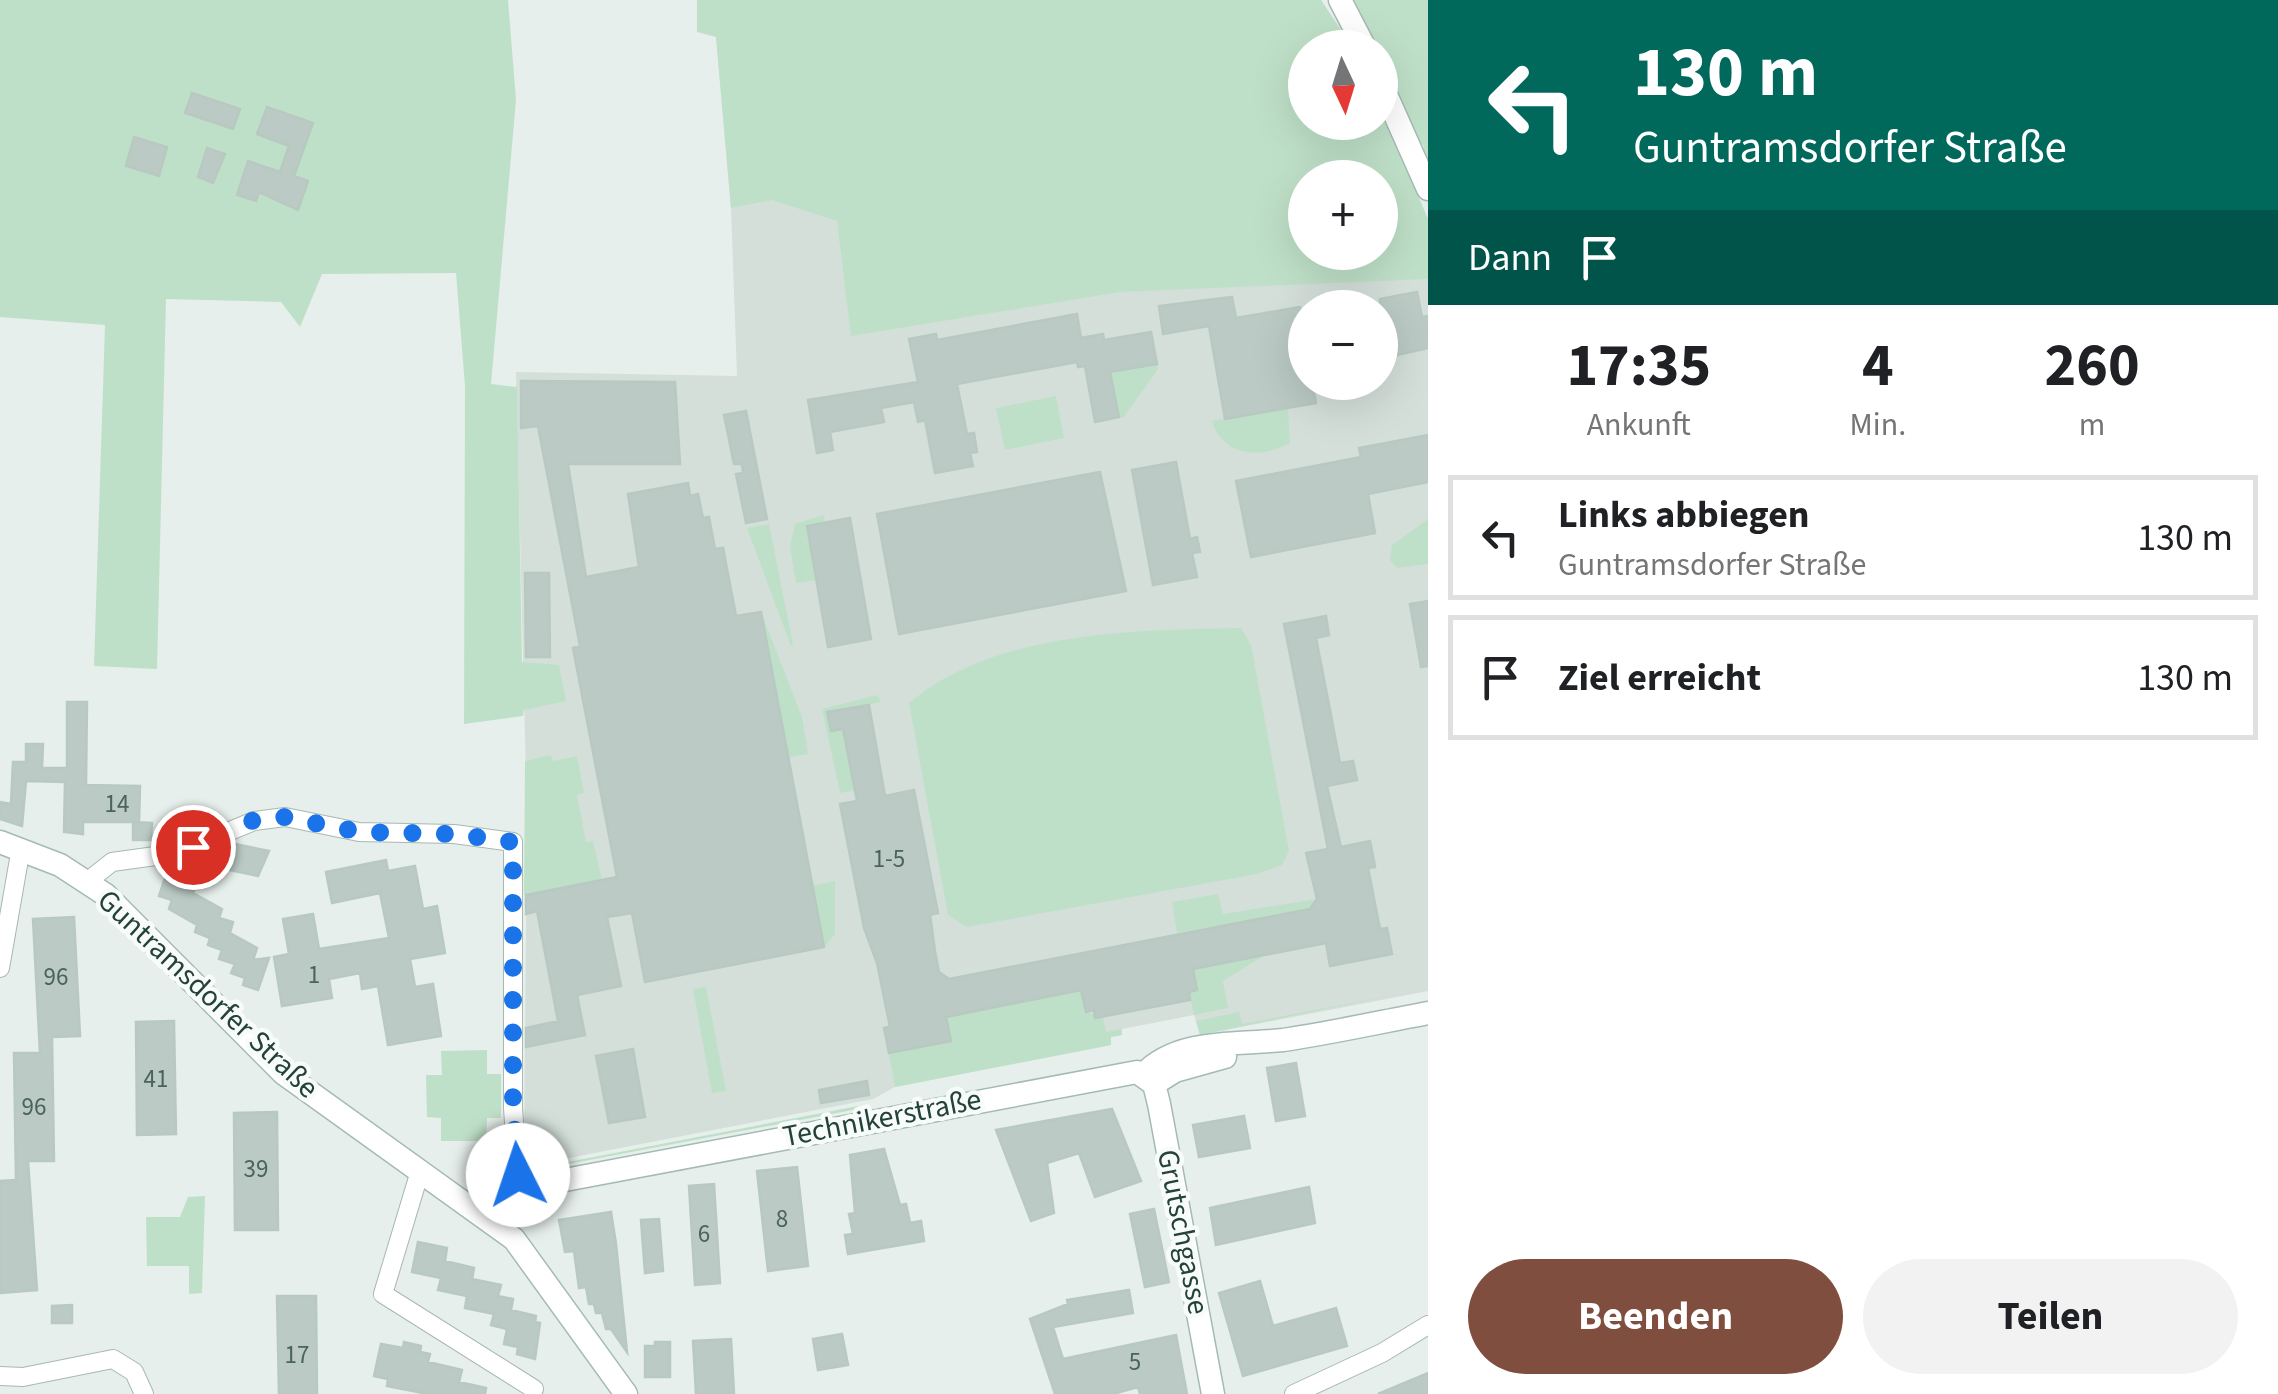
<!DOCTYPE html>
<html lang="de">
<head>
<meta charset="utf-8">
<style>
	:root { --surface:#fff; --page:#f2f2f2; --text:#202124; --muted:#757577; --line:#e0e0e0; --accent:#7f4e3f }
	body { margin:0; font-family:"Source Sans 3",sans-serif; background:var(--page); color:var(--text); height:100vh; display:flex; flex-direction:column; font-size:38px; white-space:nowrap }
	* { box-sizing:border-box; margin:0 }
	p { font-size:32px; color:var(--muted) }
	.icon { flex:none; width:55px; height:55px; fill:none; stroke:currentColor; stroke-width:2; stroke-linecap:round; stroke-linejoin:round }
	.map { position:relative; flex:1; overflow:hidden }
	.drawer { display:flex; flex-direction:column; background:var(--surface); width:850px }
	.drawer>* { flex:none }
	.hud { background:#00695c; color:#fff; overflow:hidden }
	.needle { width:65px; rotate:176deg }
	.fabs { position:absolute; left:1288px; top:30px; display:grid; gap:20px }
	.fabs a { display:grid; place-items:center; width:110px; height:110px; border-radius:50%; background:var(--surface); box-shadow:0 10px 40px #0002; font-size:50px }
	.pin { position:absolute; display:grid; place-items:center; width:85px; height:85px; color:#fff; margin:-42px; border:5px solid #fff; border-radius:50%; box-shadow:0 2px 10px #0007 }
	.me { position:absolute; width:110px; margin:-55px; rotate:356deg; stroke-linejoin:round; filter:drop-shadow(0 0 8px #0008) }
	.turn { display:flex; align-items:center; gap:35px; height:210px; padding:0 40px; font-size:45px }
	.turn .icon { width:130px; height:130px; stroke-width:2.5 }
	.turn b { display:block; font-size:70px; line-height:85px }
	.then { display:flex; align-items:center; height:95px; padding:0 40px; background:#0003; gap:20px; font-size:38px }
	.eta { display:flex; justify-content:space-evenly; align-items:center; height:170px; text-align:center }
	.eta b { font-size:60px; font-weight:700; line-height:70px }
	.action { display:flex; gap:20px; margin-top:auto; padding:20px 40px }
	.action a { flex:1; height:115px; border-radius:60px; background:var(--accent); color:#fff; font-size:40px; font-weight:700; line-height:115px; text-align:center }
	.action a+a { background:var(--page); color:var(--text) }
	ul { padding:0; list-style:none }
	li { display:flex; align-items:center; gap:30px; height:125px; margin:0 20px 15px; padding:0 20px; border:5px solid var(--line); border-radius:0px }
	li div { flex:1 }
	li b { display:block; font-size:38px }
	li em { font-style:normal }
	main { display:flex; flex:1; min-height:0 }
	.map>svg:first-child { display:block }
	.built { fill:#d4dfda; fill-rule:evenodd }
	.green { fill:#bfe0c8; fill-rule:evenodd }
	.building { fill:#bbcac4; stroke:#b8c9c2; stroke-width:2.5 }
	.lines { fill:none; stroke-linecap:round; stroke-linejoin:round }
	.street-casing { stroke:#a8b8b2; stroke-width:20 }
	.secondary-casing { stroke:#a4bbb3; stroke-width:25 }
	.street { stroke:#fff; stroke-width:18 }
	.secondary { stroke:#fff; stroke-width:22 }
	.route { stroke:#1a73e8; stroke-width:18; stroke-dasharray:0 32.4 }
	.labels { text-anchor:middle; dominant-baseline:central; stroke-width:9; stroke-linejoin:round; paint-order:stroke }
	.number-label { font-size:25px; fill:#4a645c }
	.street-label { font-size:30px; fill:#24423a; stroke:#f7fbf9 }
</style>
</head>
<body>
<main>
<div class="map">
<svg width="1428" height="1394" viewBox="0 0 1428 1394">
	<rect width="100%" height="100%" fill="#e6efeb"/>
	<path class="built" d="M 1321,0 L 1352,47 L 1305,48 L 1305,122 L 1380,122 L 1428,219 L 1428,991 L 1200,1035 L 1194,1015 L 1122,1029 L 1122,1035 L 1111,1037 L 1111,1045 L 895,1087 L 873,1099 L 543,1163 L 524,1147 L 527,819 L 516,372 L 737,376 L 731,208 L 716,37 ZM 1305,178 L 1380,178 L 1380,252 L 1305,252 ZM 1305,308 L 1380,308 L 1380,382 L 1305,382 Z"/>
	<path class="green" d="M 0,0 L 508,0 L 516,100 L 491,384 L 517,387 L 522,662 L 559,665 L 566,701 L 524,710 L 523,716 L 464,724 L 465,386 L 456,273 L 322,274 L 300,327 L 281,302 L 166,299 L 157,669 L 94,666 L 105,325 L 0,317 Z
		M 697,0 L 1321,0 L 1352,47 L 1305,48 L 1305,122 L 1380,122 L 1380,107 L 1428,219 L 1428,279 L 1120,292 L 851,336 L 837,221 L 772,200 L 731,208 L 716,37 L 697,32 ZM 1305,178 L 1380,178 L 1380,252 L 1305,252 Z
		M 1349,0 L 1428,0 L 1428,171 L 1423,145 L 1411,134 L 1380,64 L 1380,48 L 1372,47 Z
		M 1157,364 L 1158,369 L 1123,418 L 1119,417 L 1110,372 Z
		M 1056,396 L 1064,438 L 1005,450 L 996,408 Z
		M 1288,408 L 1290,443 C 1260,459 1223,457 1212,421 Z
		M 824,515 L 825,523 L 808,526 L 817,580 L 796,583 L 790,546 L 795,524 Z
		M 1428,519 L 1428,564 L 1397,568 L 1390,560 L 1392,545 Z
		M 769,524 L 793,645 L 791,646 L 747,528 Z
		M 761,612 L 802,717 L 808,754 L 789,757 Z
		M 1241,628 L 1251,645 L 1289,851 L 1282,865 L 1257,874 L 967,927 L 948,915 L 909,703 C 994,631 1134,630 1241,628 Z
		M 877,695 L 881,702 L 827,714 L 830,729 L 843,729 L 855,790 L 840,793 L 822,709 Z
		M 551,755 L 553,761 L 577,756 L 584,793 L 577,795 L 586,842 L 593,841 L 602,880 L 524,895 L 525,761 Z
		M 835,881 L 835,934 L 824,947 L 812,886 Z
		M 1218,894 L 1223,914 L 1317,899 L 1310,909 L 1177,933 L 1172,902 Z
		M 1265,955 L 1223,981 L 1228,1008 L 1194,1015 L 1189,992 L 1197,990 L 1193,969 Z
		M 706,987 L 726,1091 L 712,1093 L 693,989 Z
		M 1081,990 L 1086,1012 L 1103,1017 L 1106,1032 L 1121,1029 L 1122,1035 L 1111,1037 L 1111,1045 L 895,1087 L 889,1053 L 950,1041 L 946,1017 Z
		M 1398,994 L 1200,1035 L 1196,1021 L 1239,1012 L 1242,1024 Z
		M 487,1050 L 487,1074 L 501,1074 L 501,1118 L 487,1118 L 486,1141 L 441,1141 L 441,1118 L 427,1117 L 426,1075 L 442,1075 L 441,1051 Z
		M 858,1106 L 858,1109 L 542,1169 L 542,1167 Z
		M 205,1196 L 202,1293 L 189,1294 L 189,1266 L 147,1266 L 146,1217 L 180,1217 L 188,1197 Z"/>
	<path class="building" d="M 192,93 L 240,109 L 233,129 L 185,113 Z
		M 267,107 L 313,123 L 294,176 L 308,181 L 298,210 L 259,192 L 256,201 L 237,195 L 248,161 L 280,172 L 289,146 L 257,134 Z
		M 134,137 L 167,147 L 159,176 L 126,166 Z
		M 207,148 L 225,154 L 213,183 L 198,177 Z
		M 1417,292 L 1422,317 L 1428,316 L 1428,348 L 1380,359 L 1380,299 Z
		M 1232,297 L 1236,318 L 1300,307 L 1305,382 L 1312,382 L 1316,403 L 1225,419 L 1209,326 L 1163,334 L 1159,306 Z
		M 1077,314 L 1081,338 L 1103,334 L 1104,340 L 1151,332 L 1157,364 L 1110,372 L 1119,417 L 1095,422 L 1085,366 L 1078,367 L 1077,362 L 957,384 L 967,434 L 974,433 L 977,452 L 970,453 L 973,466 L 935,473 L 925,420 L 918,422 L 914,402 L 881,408 L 884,422 L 830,432 L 833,450 L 817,453 L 808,400 L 918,382 L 909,339 L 936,334 L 937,340 Z
		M 521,381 L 675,382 L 680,464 L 568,464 L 586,577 L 639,567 L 628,494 L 688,483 L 690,496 L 698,494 L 703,518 L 709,517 L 715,549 L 723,548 L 736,616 L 761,612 L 824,947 L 645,982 L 632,913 L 607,917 L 621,986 L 577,995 L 585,1035 L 526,1047 L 526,1028 L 558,1021 L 537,911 L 526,914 L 526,895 L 617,877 L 573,648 L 580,646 L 538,426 L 521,428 Z
		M 746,411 L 767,519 L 746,523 L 736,474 L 743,473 L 742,464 L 734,464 L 724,415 Z
		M 1428,435 L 1428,482 L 1368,494 L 1375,533 L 1251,557 L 1236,481 L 1361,457 L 1359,448 Z
		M 1176,462 L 1190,539 L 1197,537 L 1200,552 L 1192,553 L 1197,577 L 1153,585 L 1132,470 Z
		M 1100,472 L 1126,591 L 899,634 L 877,514 Z
		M 850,518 L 871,639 L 828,647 L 807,526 Z
		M 525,573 L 549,573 L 550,657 L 526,657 Z
		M 1428,601 L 1428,666 L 1421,667 L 1410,604 Z
		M 1326,616 L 1329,635 L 1316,638 L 1330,710 L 1340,763 L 1353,761 L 1357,780 L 1327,786 L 1341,847 L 1370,841 L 1375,867 L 1368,868 L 1380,929 L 1387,928 L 1392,954 L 1330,966 L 1326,943 L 1193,969 L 1197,990 L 1189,992 L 1190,1000 L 1095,1018 L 1094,1010 L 1086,1012 L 1081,990 L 946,1017 L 951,1041 L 889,1053 L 884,1028 L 890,1027 L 877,963 L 864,928 L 840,804 L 857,801 L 843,729 L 831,731 L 827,712 L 869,705 L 885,796 L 914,790 L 938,913 L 930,915 L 935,951 L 939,972 L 949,979 L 1310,909 L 1317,899 L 1306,853 L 1328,849 L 1284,624 Z
		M 67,702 L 87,702 L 86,785 L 140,786 L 139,822 L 83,822 L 83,834 L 64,832 L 65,782 L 26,781 L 22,826 L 0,819 L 0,802 L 11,804 L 13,762 L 26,762 L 26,744 L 43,744 L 42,768 L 67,768 Z
		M 133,822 L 152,823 L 151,840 L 133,840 Z
		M 235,844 L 269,851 L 258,876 L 225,869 Z
		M 386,860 L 388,871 L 415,866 L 423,909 L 437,906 L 445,953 L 410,959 L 415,987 L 433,984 L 441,1036 L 388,1045 L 378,986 L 362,989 L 360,973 L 329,979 L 332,998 L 282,1006 L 274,957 L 289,954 L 283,919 L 313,914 L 319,949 L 389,938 L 380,893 L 332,903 L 326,872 Z
		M 167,872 L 196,886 L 193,893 L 222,909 L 219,918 L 233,922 L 230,933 L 257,948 L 253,960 L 269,958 L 258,990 L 243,985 L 245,978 L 231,973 L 235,964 L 219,959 L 222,950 L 208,945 L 210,938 L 195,932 L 197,925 L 169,909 L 172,900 L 159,896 Z
		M 74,917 L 80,1036 L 52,1037 L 54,1161 L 28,1161 L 37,1290 L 0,1293 L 0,1181 L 16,1180 L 14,1053 L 40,1053 L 33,919 Z
		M 174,1021 L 176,1134 L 137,1135 L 136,1022 Z
		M 633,1049 L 645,1117 L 609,1123 L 596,1056 Z
		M 1296,1063 L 1305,1116 L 1276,1121 L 1267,1068 Z
		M 867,1081 L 869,1095 L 821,1103 L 819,1090 Z
		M 1112,1109 L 1141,1181 L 1095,1197 L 1079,1153 L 1047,1163 L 1054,1213 L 1031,1221 L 996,1130 Z
		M 277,1112 L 278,1230 L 235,1230 L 234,1113 Z
		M 1244,1116 L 1250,1148 L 1199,1157 L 1193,1125 Z
		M 884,1149 L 900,1205 L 906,1204 L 910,1223 L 921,1221 L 924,1241 L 848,1254 L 845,1235 L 853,1234 L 849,1214 L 855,1213 L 850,1155 Z
		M 797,1167 L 808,1266 L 768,1271 L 757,1171 Z
		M 714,1184 L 720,1283 L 695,1285 L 689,1186 Z
		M 1309,1187 L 1315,1223 L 1216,1245 L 1210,1208 Z
		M 1154,1209 L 1169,1282 L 1145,1287 L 1130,1214 Z
		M 611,1212 L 616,1244 L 627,1352 L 611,1329 L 606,1329 L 602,1313 L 596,1313 L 594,1304 L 589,1304 L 586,1287 L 579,1288 L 574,1251 L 565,1252 L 559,1220 Z
		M 659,1219 L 663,1271 L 645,1273 L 641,1220 Z
		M 418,1242 L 447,1248 L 445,1261 L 474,1268 L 472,1279 L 501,1285 L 498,1296 L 513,1299 L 511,1310 L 536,1316 L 535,1322 L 540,1323 L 535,1359 L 517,1354 L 518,1347 L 504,1344 L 507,1329 L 491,1325 L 494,1314 L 465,1308 L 467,1296 L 438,1290 L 441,1278 L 412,1272 Z
		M 1260,1281 L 1273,1326 L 1336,1308 L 1347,1346 L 1243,1376 L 1219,1293 Z
		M 1129,1290 L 1133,1313 L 1053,1327 L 1063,1359 L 1176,1335 L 1187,1394 L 1140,1394 L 1138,1387 L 1113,1394 L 1055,1394 L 1030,1319 L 1068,1304 L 1067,1300 Z
		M 277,1296 L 316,1296 L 317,1394 L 279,1394 Z
		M 72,1305 L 72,1323 L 52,1323 L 52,1306 Z
		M 842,1334 L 848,1365 L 818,1370 L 813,1339 Z
		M 731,1339 L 734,1394 L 696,1394 L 693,1341 Z
		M 404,1342 L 421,1346 L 420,1352 L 430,1354 L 428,1362 L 462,1370 L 459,1382 L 486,1388 L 485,1394 L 428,1394 L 387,1386 L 388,1379 L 374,1376 L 381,1344 L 403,1348 Z
		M 655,1342 L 670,1342 L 670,1377 L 645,1377 L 645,1346 L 655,1346 Z
		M 1428,1373 L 1428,1394 L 1378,1394 Z"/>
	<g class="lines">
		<g class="street-casing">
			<path id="street" d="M 88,881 L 112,862 L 177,853 L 254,821 L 285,817 L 359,832 L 454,834 L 513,842 L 513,1108 L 519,1193
				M 0,968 L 21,848
				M 420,1171 L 383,1294 L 534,1389
				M 0,1376 L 23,1377 L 113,1359 L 134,1372 L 144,1394
				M 1294,1394 L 1382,1353 L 1428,1325"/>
		</g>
		<g class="secondary-casing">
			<path id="secondary" d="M 1340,0 L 1365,48
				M 1380,81 L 1428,189
				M 0,842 L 60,865 L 106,895 L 283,1073 L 514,1239 L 626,1394
				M 1143,1075 C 1177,1038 1237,1045 1283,1040 C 1331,1033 1380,1022 1428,1013
				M 1154,1084 L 1175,1071 L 1225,1057
				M 486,1216 L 501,1200 L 549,1183 L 1137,1072 L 1154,1084 L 1159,1104 L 1213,1394"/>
		</g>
		<use href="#street" class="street"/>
		<use href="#secondary" class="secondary"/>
	</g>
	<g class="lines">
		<path class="route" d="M 193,847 L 254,820 L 284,817 L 360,832 L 454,834 L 513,842 L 513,1108 L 518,1175"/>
	</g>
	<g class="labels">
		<g class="number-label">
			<text x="117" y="804">14</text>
			<text x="889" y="859">1-5</text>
			<text x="314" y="975">1</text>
			<text x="56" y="977">96</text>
			<text x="156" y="1079">41</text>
			<text x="34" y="1107">96</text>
			<text x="256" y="1169">39</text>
			<text x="782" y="1219">8</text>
			<text x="704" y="1234">6</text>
			<text x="297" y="1355">17</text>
			<text x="1135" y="1362">5</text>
		</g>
		<g class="street-label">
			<text transform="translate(208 994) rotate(43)">Guntramsdorfer Straße</text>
			<text transform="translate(882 1118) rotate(-11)">Technikerstraße</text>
			<text transform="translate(1183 1232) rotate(79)">Grutschgasse</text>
		</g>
	</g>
</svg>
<div class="fabs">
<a><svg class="needle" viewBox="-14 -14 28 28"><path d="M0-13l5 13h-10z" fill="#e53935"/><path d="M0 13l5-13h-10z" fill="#757577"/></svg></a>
<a>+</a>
<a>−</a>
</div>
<div class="pin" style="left:193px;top:847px;background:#d93025"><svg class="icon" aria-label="arrive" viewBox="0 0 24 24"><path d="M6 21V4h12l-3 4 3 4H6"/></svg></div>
<svg class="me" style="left:518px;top:1175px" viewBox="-20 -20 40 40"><circle r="19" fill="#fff"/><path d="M0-13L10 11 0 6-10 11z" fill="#1a73e8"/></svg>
</div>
<section class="drawer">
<div class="hud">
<div class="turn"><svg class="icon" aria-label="left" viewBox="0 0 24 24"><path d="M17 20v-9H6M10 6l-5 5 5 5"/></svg><div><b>130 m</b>Guntramsdorfer Straße</div></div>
<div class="then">Dann<svg class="icon" aria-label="arrive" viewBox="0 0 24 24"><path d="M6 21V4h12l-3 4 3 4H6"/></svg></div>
</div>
<div class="eta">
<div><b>17:35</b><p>Ankunft</p></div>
<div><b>4</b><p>Min.</p></div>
<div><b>260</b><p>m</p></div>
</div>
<ul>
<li><svg class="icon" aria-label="left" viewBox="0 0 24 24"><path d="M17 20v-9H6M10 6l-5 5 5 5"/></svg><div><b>Links abbiegen</b><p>Guntramsdorfer Straße</p></div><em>130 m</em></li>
<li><svg class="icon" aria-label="arrive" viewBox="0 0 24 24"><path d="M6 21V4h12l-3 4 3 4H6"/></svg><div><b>Ziel erreicht</b></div><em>130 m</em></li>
</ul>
<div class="action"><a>Beenden</a><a>Teilen</a></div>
</section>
</main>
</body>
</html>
